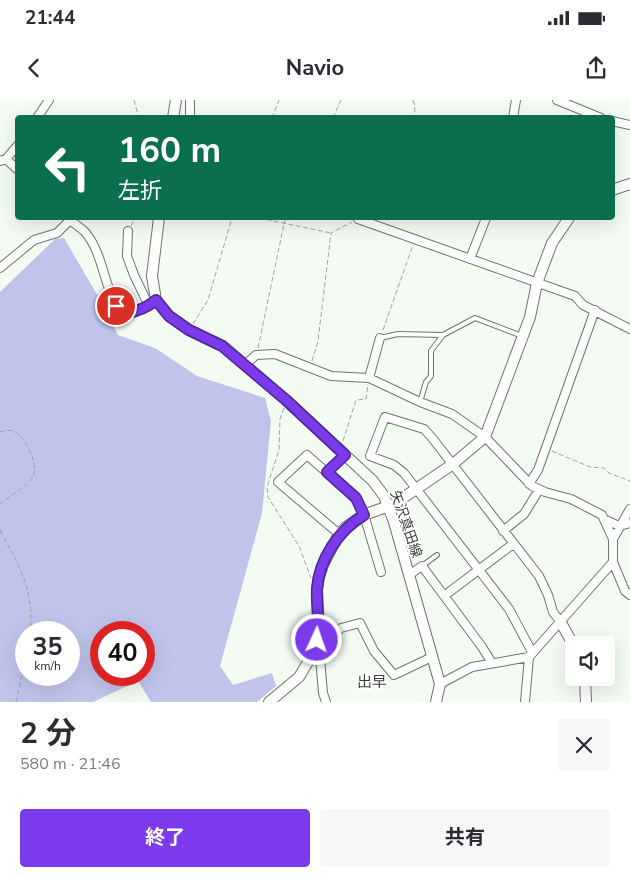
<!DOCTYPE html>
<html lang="ja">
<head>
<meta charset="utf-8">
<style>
	:root { --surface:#fff; --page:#f7f7f7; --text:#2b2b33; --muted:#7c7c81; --accent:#7c3aed }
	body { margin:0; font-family:"Nunito Sans","Noto Sans JP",sans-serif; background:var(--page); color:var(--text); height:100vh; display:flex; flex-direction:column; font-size:19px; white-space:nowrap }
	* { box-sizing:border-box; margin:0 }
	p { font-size:16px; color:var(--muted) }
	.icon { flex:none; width:28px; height:28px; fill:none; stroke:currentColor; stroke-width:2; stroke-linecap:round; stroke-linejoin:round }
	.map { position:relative; height:602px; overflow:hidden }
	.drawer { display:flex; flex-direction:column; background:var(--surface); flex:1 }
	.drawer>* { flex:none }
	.hud { position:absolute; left:15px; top:15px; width:600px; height:105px; border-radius:5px; box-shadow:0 5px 20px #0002; background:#0b6e4f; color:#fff; overflow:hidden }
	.controls { position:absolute; left:565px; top:536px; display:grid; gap:10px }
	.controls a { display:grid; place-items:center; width:50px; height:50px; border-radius:5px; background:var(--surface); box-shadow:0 5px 20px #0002; font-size:25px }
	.speed { position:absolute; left:15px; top:521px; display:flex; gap:10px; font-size:25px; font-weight:700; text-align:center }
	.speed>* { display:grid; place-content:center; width:65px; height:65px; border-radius:50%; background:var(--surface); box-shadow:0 5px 20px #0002; line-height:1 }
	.speed small { font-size:12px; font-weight:400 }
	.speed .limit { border:8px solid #d22; background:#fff; color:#111 }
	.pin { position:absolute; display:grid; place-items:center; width:42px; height:42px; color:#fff; margin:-21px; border:2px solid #fff; border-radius:50%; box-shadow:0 1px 5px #0007 }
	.me { position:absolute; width:55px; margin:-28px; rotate:3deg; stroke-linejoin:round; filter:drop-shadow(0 0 4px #0008) }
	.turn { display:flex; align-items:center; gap:18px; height:105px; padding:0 20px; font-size:22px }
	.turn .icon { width:65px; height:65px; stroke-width:2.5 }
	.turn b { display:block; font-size:35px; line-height:42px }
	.round { display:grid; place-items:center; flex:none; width:52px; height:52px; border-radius:5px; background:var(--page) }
	.summary { display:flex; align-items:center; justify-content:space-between; height:85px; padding:0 20px }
	h1 { font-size:30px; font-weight:700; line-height:38px }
	.action { display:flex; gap:10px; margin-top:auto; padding:10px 20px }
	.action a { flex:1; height:58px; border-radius:5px; background:var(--accent); color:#fff; font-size:20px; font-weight:700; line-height:58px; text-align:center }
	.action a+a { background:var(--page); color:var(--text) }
	.status { display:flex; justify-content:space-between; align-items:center; height:35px; padding:0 25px; background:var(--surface); direction:ltr }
	.status svg { height:14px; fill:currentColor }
	header { display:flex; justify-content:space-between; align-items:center; height:65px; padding:0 20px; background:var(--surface); font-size:22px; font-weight:700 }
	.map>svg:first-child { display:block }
	.green { fill:#c0c4eb; fill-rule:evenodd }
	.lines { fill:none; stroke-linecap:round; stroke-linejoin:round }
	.lane-casing { stroke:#6e756e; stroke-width:6 }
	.street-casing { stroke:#6e756e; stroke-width:10 }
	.secondary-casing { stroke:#6e756e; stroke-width:12 }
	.path { stroke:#9fa49f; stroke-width:1; stroke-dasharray:5 2.5; stroke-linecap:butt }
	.lane { stroke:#fff; stroke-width:4 }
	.street { stroke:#fff; stroke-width:8 }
	.secondary { stroke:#fff; stroke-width:10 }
	.route-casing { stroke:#51269a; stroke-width:12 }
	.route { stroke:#7c3aed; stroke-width:9 }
	.labels { text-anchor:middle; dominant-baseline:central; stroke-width:4; stroke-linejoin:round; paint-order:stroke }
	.street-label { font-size:14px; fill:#3a3d3a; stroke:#fff }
	.neighbourhood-label { font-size:15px; fill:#3a3d3a; stroke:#fff }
</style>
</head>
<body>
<div class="status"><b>21:44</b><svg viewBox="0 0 49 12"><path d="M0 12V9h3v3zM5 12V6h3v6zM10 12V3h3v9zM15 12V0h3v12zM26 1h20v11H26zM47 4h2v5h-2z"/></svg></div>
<header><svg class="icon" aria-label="back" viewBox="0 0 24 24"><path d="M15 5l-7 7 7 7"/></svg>Navio<svg class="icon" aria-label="share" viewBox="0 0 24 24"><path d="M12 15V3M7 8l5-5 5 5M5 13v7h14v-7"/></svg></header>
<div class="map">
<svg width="630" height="602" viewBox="0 0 630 602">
	<rect width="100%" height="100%" fill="#f3fbf3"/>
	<path class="green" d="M 64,138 L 99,198 L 118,235 L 155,248 L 197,276 L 265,298 L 271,321 L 262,413 L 220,566 L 233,585 L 272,573 L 276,586 L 257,602 L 151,602 L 138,581 L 93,602 L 0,602 L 0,192 L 55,139 ZM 26,532 L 69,532 L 69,575 L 26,575 ZM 101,532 L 144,532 L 144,575 L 101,575 Z"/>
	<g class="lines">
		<g class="lane-casing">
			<path id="lane" d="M 380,238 L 398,234 L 443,235 L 475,218 L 522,236
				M 420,302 L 426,282 L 431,276 L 431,251 L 443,235
				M 422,466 L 437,455"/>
		</g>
		<g class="street-casing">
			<path id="street" d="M 557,0 L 601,18
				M 37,18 L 49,0
				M 190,18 L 190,0
				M 513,18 L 516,0
				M 612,21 L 630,25
				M 6,59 L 18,70
				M 0,61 L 6,59 L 18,45
				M 67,118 C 72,122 80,127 85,132 C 105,155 103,192 123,214 C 136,212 147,208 156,200
				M 358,119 L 575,196 L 583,205 L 630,229
				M 128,131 L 127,156 L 134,175 L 149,206
				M 470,159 L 486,118
				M 0,168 L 34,140 L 57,133 L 70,120
				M 245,265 L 256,255 L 275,254 L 331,276 L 369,278 L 420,302 L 452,314 L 485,337 L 532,386 L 545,392 L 571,399 L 602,415 L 613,439 L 613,462 L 625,491 L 630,495
				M 369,278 L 380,238
				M 327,372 L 345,355
				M 529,384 L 538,370 L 595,210
				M 604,419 L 619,426 L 630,423
				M 503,431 L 524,414 L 539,390
				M 339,434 L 278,382 L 307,355 L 356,398 L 364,415 L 381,472
				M 613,439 L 630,409
				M 409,475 L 422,466 L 482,547 L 492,563
				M 444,496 L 513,444
				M 532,552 L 509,509 L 404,373 L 394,365 L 370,356 L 385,317 L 424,329 L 433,339 L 539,476 L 548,495 L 553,512 L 560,521
				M 440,584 L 472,567 L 529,557
				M 326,602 L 323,593 L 320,558 L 319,554 L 314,552 L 341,528 L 360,523 L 374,551 L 394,575 L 432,557
				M 525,602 L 529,557 L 613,462"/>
		</g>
		<g class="secondary-casing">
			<path id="secondary" d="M 173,18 L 176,0
				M 612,90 L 630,84
				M 159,118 L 152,176 L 156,200 L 169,216 L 189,230 L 223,246 L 286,300 L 373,381 L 384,396 L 394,422 L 440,584 L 436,602
				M 560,521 L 574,546
				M 585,578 L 586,602
				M 269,602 L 299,577 L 314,552 L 319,528 L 317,489 L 319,477 L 323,465 L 339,434 L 346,427 L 364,415 L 394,404 L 453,364 L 485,337 L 530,217 L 537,183 L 552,143 L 569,118"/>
		</g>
		<path class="path" d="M 134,0 L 139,18
			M 413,0 L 415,7 L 414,18
			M 272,18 L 279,0
			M 333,18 L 341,0
			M 259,118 L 331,133
			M 131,126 L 135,118
			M 193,224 L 208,200 L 232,118
			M 383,230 L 413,145
			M 258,248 L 284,124 L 286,118
			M 312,261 L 318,241 L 331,133 L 352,122
			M 284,308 L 280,319 L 279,350 L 267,387 L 268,397 L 299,446 L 311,478
			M 0,332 C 4,331 11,329 15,332 C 26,338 39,365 33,377 C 29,385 8,397 0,404
			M 343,341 L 356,300 L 366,299 L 368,284
			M 552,351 L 590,367 L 604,368 L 609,373 L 630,381
			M 0,429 L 2,432 L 0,436
			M 0,431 C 19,464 35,493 30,532
			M 16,602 L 26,557"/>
		<use href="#lane" class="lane"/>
		<use href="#street" class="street"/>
		<use href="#secondary" class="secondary"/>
	</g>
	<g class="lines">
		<g class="route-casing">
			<path id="route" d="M 116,206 L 123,214 C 136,212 147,208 156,200 L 169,216 L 189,230 L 222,246 L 286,300 L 345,355 L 327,372 L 356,398 L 364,415 C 339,430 319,459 317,489 C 316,506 320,522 317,540"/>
		</g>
		<use href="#route" class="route"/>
	</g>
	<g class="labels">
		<g class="street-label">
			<text transform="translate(406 424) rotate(71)">矢沢真田線</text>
		</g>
		<g class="neighbourhood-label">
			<text x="372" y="582">出早</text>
		</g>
	</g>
</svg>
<div class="controls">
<a><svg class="icon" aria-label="sound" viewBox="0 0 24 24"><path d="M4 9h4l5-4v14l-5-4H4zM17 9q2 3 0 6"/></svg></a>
</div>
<div class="speed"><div>35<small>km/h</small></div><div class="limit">40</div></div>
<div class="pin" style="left:116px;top:206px;background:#d93025"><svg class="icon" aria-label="arrive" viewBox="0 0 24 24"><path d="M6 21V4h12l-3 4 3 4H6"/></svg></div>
<svg class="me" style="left:317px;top:540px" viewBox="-20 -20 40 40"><circle r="17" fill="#7c3aed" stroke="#fff" stroke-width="3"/><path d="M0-11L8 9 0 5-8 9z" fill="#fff"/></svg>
<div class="hud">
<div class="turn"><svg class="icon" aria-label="left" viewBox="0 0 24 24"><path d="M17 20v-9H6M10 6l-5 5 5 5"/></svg><div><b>160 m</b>左折</div></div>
</div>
</div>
<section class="drawer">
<div class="summary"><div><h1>2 分</h1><p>580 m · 21:46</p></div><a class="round"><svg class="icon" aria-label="close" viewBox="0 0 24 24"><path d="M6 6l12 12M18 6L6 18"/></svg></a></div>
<div class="action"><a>終了</a><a>共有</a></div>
</section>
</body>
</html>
